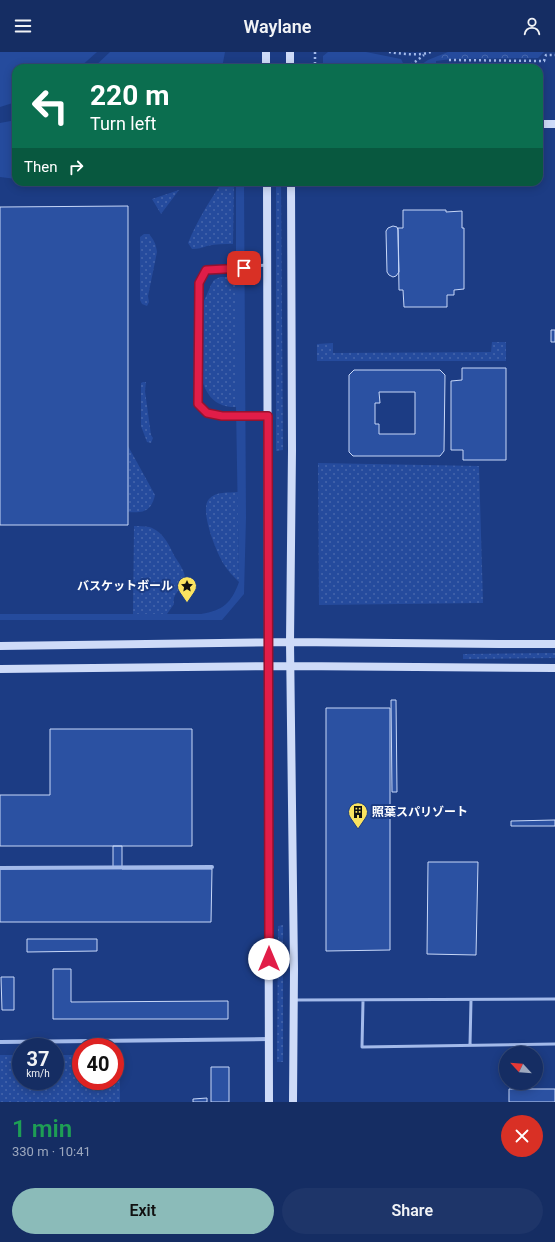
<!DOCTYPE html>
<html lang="en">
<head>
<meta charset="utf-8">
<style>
	:root { --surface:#152d63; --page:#1e3569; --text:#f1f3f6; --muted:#9da8be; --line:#344978; --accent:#8bbbb9 }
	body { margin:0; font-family:Roboto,"Noto Sans JP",sans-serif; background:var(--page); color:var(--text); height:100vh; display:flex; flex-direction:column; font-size:15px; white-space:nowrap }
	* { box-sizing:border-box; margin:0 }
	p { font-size:13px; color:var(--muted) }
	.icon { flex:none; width:22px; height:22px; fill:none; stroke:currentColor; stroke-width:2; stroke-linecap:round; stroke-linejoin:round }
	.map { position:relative; height:1050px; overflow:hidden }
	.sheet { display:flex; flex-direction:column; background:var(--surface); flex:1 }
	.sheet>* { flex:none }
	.guide { position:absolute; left:12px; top:12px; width:531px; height:122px; border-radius:12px; box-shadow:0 2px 10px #0003,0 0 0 1px var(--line); background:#0b6e4f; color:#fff; overflow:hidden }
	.needle { width:26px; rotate:296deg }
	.buttons { position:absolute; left:499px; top:994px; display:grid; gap:8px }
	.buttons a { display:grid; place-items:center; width:44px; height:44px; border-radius:50%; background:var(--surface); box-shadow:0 2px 10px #0003,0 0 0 1px var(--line); font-size:20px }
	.speed { position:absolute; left:12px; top:986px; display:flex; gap:8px; font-size:20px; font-weight:700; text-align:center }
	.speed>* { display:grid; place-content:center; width:52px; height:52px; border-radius:50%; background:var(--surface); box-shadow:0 2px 10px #0003,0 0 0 1px var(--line); line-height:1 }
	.speed small { font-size:10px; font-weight:400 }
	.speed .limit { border:6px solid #d22; background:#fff; color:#111 }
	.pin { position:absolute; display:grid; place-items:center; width:34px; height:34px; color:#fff; margin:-17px; border-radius:8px; box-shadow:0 2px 6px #0006 }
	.me { position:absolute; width:44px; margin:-22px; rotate:0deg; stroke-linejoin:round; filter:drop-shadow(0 0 3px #0008) }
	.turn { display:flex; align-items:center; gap:14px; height:84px; padding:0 12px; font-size:18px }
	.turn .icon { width:52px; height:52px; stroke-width:2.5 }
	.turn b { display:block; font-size:28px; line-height:34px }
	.then { display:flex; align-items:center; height:38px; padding:0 12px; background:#0003; gap:8px; font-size:15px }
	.round { display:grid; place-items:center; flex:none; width:42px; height:42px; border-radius:21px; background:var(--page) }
	.headline { display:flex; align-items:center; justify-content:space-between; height:68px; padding:0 12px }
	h1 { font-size:24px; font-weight:600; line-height:30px; color:#1e9e55 }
	.button { display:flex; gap:8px; margin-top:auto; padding:8px 12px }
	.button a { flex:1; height:46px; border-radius:24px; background:var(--accent); color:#111; font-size:16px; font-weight:600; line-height:46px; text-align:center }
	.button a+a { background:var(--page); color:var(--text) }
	header { display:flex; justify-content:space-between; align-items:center; height:52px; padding:0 12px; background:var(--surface); font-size:18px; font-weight:600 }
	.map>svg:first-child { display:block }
	.grass { fill:url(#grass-dots) }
	.forest { fill:url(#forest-crowns) }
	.green { fill:#254b9d }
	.building { fill:#2b51a2; stroke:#c7d7f8; fill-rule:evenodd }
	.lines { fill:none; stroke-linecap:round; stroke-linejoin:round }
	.path { stroke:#a3baea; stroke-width:2.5; stroke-dasharray:2 3; stroke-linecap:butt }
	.lane { stroke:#a3baea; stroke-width:3 }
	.street { stroke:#a3baea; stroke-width:4 }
	.secondary { stroke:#cedbf8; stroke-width:8 }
	.route-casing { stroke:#92132f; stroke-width:10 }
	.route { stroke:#e11d48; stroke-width:7 }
	.labels { text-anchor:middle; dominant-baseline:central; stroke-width:4; stroke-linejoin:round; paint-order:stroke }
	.poi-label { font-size:12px; font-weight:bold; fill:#fff; stroke:#1c3c84; text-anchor:end }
</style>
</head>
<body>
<header><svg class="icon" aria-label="menu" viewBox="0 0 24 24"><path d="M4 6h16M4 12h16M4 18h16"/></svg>Waylane<svg class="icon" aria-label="person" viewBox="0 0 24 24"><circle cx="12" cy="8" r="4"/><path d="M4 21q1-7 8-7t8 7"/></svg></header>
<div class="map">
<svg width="555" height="1050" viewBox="0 0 555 1050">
	<defs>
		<pattern id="grass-dots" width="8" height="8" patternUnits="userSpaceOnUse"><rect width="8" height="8" fill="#254b9d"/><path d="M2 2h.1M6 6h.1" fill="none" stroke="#4666ac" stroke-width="1.8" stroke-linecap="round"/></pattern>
		<pattern id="forest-crowns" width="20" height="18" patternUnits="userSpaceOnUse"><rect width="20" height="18" fill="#254b9d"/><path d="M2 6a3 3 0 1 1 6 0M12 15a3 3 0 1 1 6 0" fill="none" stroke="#4666ac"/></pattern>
	</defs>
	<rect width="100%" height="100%" fill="#1c3c84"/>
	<path class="grass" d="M 222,130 L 234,130 L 233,192 C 224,192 216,192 207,194 C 202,196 198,197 192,197 L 188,191 C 197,169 209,150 222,130 Z
		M 276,130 L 281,130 L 283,398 L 276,399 Z
		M 179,138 L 161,162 L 152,147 Z
		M 144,182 L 149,182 C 154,188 156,192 157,200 L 148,244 L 149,250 L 147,254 L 142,252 L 140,248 L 140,185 Z
		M 220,225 L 237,225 L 236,355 C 219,356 208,346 203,331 L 204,249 L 211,233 L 214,228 Z
		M 492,290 L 506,290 L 506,309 L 317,309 L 317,292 L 333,291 L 333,301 L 491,300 Z
		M 143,330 L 146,330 L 145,339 L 151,383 L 153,386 L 151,391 L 147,390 L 141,374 L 141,331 Z
		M 128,394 L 155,443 C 151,460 143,461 128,460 Z
		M 318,411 L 479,414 L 483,551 L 319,553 Z
		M 238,440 L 239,530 C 233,524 227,518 223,511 C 216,499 199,458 209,447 C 216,439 228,441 238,440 Z
		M 134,474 C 138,474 145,474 149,475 C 163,479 169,493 175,505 C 179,511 184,518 185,525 C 186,536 171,540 174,552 L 167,562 L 133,562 Z
		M 555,601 L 555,606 L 463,607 L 463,602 Z
		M 283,873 L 283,1010 L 277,1010 L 278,874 Z
		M 0,1003 L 21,1003 L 21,1029 L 55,1029 L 55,1003 L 81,1003 L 81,1029 L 115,1029 L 115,1003 L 120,1003 L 120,1050 L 0,1050 Z"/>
	<path class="forest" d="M 448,0 L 544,0 L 538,6 L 451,7 L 436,9 L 436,16 L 416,16 L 428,8 Z"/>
	<path class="green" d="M 0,0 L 97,0 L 79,16 L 16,16 L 16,50 L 0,55 Z
		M 110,0 L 225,0 L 222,16 L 93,16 Z
		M 328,0 L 366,0 L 401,7 L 404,13 L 400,16 L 323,16 L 323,4 Z
		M 16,68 L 16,127 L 0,125 L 0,71 Z
		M 236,130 L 244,130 L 246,466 L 244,542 L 222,568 L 0,568 L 0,562 L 201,562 C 223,558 231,552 239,530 L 236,355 Z"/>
	<path class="building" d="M 539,99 L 541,99 L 541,124 L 539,124 Z
		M 128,154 L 128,473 L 0,473 L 0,155 Z
		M 403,158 L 446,158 L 446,160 L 462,159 L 462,176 L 464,176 L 464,237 L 454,238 L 454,243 L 447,243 L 447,255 L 404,255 L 403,238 L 399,238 L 398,178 L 398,176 L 403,176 Z
		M 393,174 L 397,175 L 398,178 L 399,220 L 396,224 L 393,225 L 389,223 L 387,220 L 386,179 L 388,176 Z
		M 551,278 L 555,278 L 555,290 L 551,290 Z
		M 462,316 L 506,316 L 506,408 L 463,408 L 463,398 L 451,398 L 451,329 L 462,328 Z
		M 354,318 L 440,318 L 445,323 L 444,399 L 440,404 L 353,404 L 349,400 L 349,323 ZM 379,340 L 415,340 L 415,382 L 379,382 L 379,372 L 375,372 L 375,351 L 380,351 Z
		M 391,648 L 396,648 L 397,740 L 392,740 Z
		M 326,656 L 390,656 L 390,898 L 326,899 Z
		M 50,677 L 192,677 L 192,794 L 0,794 L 0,743 L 50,743 Z
		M 555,768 L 555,774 L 511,774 L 511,769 Z
		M 113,794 L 122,794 L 122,817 L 212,817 L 211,870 L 0,870 L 0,815 L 113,815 Z
		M 428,810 L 478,810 L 476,903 L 427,902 Z
		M 27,887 L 97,887 L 97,899 L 27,900 Z
		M 53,917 L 71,917 L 71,950 L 228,949 L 228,967 L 53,967 Z
		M 1,925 L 14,925 L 14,958 L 2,958 Z
		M 211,1015 L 229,1015 L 229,1050 L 211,1050 Z
		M 509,1037 L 555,1037 L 555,1050 L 509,1050 Z
		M 207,1046 L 207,1050 L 193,1050 L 193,1047 Z"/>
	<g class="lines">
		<path class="path" d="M 315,0 L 315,16
			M 389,0 C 402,2 419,4 431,0
			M 449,8 L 544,9 L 546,3 L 555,3
			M 407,16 L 424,3"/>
		<path class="lane" d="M 266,364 L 222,364 L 207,361 L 198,352 L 199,231 L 206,218 L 267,213
			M 295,948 L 555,947
			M 363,949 L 362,995 L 555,992
			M 470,993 L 471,948"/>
		<path class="street" d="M 0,816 L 212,815
			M 0,990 L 269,987"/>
		<path class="secondary" d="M 266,0 L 266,16
			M 290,0 L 290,16
			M 539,72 L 555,72
			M 267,130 L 269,1050
			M 291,130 L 292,398 L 290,590 L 294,917 L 293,1050
			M 0,594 L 290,590 L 499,592 L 555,592
			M 0,617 L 290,614 L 555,616"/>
	</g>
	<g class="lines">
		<g class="route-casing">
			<path id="route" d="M 244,216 L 206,218 L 199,231 L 198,352 L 207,361 L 222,364 L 268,364 L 269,907"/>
		</g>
		<use href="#route" class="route"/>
	</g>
	<defs>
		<g id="sight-pin" transform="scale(1)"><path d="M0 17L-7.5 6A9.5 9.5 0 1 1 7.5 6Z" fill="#fbe360" stroke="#1c3c84"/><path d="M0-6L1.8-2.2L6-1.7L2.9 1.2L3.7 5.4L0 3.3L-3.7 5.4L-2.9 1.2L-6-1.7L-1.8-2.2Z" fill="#111"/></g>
		<g id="building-pin" transform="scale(1)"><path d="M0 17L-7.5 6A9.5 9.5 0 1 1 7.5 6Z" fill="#fbe360" stroke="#1c3c84"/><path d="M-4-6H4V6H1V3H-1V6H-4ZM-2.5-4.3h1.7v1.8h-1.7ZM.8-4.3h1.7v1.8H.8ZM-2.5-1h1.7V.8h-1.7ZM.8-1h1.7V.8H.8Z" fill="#111"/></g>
	</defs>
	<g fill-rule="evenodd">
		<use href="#sight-pin" x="187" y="534"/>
		<use href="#building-pin" x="358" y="760"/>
	</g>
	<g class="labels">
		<g class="poi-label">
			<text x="173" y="534">バスケットボール</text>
			<text x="372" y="760" text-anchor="start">照葉スパリゾート</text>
		</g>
	</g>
</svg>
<div class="buttons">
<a><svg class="needle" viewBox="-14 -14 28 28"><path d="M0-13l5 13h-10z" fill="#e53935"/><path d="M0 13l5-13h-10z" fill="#9da8be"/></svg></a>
</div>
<div class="speed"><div>37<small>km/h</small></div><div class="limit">40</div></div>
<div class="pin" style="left:244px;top:216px;background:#d93025"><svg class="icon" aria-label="arrive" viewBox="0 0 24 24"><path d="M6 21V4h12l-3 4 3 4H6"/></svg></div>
<svg class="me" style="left:269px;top:907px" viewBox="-20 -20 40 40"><circle r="19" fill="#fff"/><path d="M0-13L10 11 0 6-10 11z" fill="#e11d48"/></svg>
<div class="guide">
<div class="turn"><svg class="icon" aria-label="left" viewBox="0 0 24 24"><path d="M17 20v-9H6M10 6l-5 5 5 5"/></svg><div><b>220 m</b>Turn left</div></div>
<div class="then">Then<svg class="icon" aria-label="right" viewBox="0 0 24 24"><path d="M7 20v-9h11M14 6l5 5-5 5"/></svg></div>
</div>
</div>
<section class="sheet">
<div class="headline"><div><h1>1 min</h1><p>330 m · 10:41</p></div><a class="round" style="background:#d93025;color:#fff"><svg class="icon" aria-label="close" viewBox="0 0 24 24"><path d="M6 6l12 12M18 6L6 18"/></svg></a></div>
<div class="button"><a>Exit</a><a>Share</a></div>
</section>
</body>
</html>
